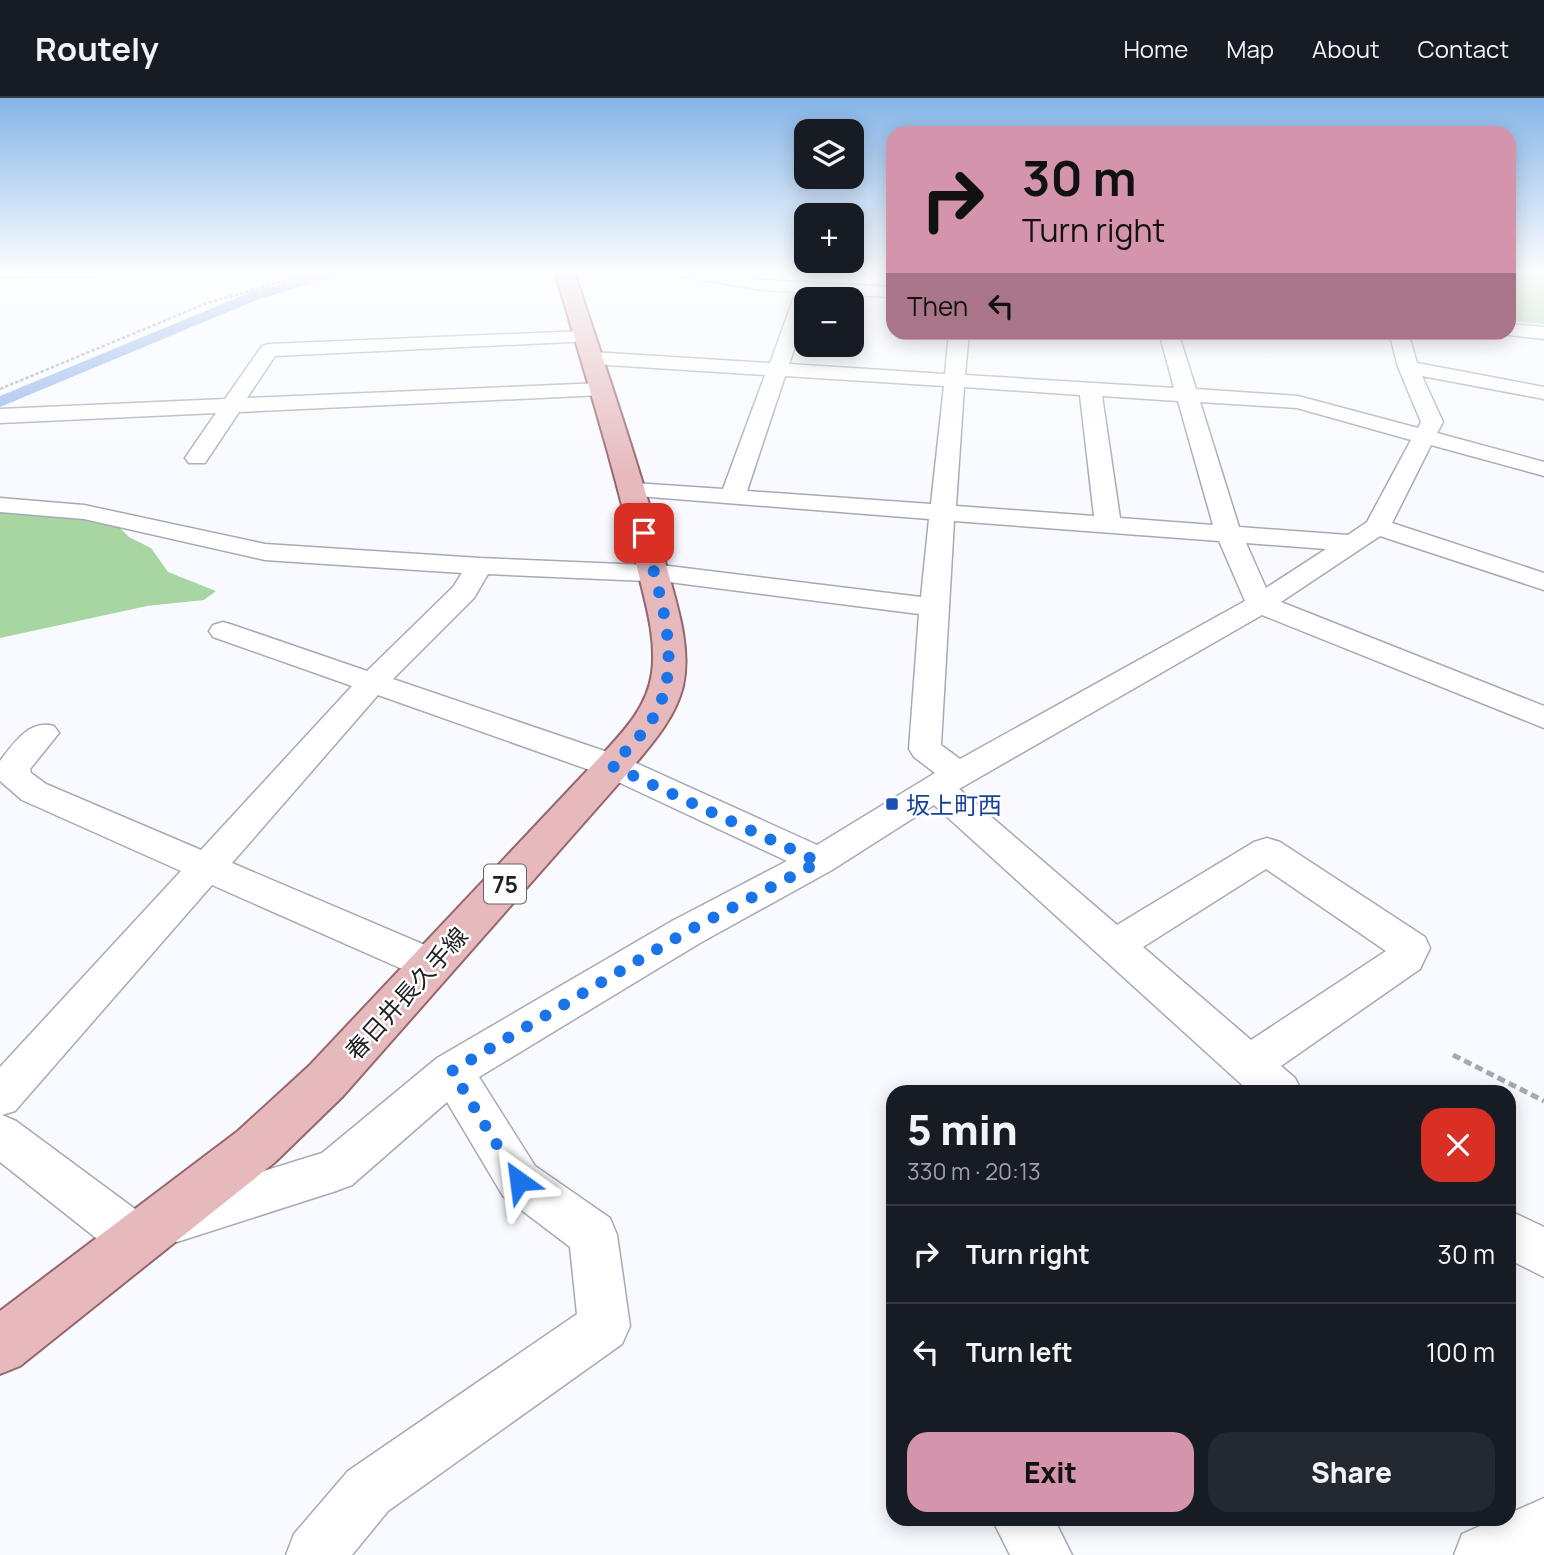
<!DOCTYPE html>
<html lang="en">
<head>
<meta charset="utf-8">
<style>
	:root { --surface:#171b24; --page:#242831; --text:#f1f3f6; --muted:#9ea1a6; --line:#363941; --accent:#d494ac }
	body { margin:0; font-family:Manrope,"Noto Sans JP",sans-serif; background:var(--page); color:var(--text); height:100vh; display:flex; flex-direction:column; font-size:26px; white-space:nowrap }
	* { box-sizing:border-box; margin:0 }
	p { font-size:23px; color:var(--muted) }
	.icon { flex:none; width:38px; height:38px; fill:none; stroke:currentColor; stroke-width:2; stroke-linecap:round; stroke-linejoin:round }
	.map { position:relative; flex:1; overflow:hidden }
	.sheet { position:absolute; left:886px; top:987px; width:630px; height:441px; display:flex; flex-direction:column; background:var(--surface); border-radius:21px; box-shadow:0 4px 18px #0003 }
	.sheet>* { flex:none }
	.top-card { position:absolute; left:886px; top:28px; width:630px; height:214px; border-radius:21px; box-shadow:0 4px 18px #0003; background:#d494ac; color:#111; overflow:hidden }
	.tools { position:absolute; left:794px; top:21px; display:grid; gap:14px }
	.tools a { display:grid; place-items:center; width:70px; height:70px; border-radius:14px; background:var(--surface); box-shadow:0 4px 18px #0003; font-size:35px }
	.pin { position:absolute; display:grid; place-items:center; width:60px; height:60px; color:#fff; margin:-30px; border-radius:14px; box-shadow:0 4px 10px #0006 }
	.me { position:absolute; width:77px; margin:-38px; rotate:329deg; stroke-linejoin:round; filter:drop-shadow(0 0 5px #0008) }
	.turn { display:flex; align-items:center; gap:24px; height:147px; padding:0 21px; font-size:32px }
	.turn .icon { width:91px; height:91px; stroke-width:2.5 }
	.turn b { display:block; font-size:49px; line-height:60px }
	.then { display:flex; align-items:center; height:66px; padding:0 21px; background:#0003; gap:14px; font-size:26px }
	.round { display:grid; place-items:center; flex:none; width:74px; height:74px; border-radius:21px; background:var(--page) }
	.overview { display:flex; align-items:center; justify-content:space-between; height:119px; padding:0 21px }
	h1 { font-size:42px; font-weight:800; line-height:52px }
	.cta { display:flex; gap:14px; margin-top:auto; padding:14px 21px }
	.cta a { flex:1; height:80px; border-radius:21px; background:var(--accent); color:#111; font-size:28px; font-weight:800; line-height:80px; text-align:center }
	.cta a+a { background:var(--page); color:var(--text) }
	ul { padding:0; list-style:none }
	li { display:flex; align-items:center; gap:21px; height:98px; padding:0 21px; border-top:2px solid var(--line) }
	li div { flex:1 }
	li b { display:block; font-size:26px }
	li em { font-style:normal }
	header { display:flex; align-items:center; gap:42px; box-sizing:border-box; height:98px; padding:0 35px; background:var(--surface); border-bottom:2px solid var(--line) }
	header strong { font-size:33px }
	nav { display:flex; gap:38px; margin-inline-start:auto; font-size:24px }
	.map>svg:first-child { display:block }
	.forest { fill:#a8d6a3 }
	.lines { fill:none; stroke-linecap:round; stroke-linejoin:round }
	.canal { fill:#92b3e8; fill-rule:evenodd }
	.minor-casing { stroke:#a7aab5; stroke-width:3 }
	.major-casing { stroke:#96666b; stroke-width:4 }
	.path-far1 { stroke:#a8a9ae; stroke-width:2.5; stroke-dasharray:3.5 2; stroke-linecap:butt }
	.path { stroke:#a8a9ae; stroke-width:5; stroke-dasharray:8 4.5; stroke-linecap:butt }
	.minor { fill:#fff; fill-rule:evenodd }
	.major { fill:#e6b9bd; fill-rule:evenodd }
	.route { stroke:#1a73e8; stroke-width:12; stroke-dasharray:0 21.6 }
	.transit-dot { fill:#1a4fb4; stroke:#fff; stroke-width:2.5 }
	.labels { text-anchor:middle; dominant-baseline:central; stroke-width:5; stroke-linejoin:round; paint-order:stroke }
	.shield { fill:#fff; stroke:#636466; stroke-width:2 }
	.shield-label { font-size:23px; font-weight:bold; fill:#202125 }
	.transit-label { font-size:24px; fill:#164399; stroke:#fff; text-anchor:start }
	.street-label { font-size:24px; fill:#202125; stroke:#fff }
</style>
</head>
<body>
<header>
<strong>Routely</strong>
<nav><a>Home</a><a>Map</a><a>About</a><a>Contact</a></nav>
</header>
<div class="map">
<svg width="1544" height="1457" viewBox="0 0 1544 1457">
	<rect width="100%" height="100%" fill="#f9faff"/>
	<path class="forest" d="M 1509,173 L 1544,173 L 1544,226 L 1509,223 Z
		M 0,412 L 66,419 L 117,427 L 129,439 L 151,450 L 168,474 L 216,493 L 204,502 L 147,508 L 0,540 Z"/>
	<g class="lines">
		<path class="canal" d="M 329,173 L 353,173 L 259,201 L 0,309 L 0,298 L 249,195 Z"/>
		<g class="minor-casing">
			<path id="minor" d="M 0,173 L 103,173 L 95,178 L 0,179 Z
				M 671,173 L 713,173 L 763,182 L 892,189 L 892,199 L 813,195 L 811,201 L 807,201 L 807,214 L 789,266 L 945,276 L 949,234 L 969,234 L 965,277 L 1174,290 L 1159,234 L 1178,234 L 1196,291 L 1298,298 L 1418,330 L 1421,324 L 1398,269 L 1389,234 L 1408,234 L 1417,265 L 1544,289 L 1544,301 L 1422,278 L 1443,324 L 1437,335 L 1544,364 L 1544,378 L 1431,347 L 1392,425 L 1544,475 L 1544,492 L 1380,438 L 1281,504 L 1544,608 L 1544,630 L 1262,517 L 959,691 L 1117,827 L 1254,744 L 1267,740 L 1280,744 L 1425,839 L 1430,850 L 1420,871 L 1281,968 L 1295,980 L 1302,994 L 1250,994 L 934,707 L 832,772 L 700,845 L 479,979 L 535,1068 L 610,1120 L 617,1137 L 630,1228 L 622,1246 L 388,1413 L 352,1457 L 286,1457 L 294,1436 L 348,1373 L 577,1216 L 570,1149 L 503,1098 L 447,1004 L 352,1087 L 336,1093 L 177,1144 L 160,1137 L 153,1121 L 160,1105 L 322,1055 L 437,960 L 672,823 L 787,763 L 601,676 L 378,597 L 232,765 L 446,856 L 452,867 L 446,878 L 432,883 L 418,878 L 212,787 L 15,1013 L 2,1017 L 16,1023 L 154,1125 L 161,1142 L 154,1159 L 137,1166 L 120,1159 L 0,1064 L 0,969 L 181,773 L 22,702 L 0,683 L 0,663 C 14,645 29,621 54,628 L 59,635 L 30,671 L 31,675 L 46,686 L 201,752 L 352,588 L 213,539 L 209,533 L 213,527 L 223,524 L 233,527 L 367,573 L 453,489 L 462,475 L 265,462 L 84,421 L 0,414 L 0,400 L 84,407 L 265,446 L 480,460 L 669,468 L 921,499 L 929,421 L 625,397 L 622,392 L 625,387 L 634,385 L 723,391 L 765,277 L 592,266 L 585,264 L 582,260 L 585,256 L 592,254 L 770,265 L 796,194 L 763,192 L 679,178 ZM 785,278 L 944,288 L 931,406 L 747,393 ZM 964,289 L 1080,297 L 1094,418 L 956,408 ZM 1102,298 L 1178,303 L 1213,427 L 1120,420 ZM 1200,304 L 1297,310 L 1411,342 L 1367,424 L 1348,437 L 1239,429 ZM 954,423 L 1219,443 L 1245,503 L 960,661 L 941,647 ZM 1246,445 L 1326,451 L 1266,490 ZM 488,476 L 669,484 L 919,516 L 909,651 L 914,659 L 935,675 L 817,747 L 625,660 L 393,581 L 474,500 ZM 1266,771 L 1386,853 L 1251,942 L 1143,849 Z
				M 1508,226 L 1544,229 L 1544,241 L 1501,236 L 1508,234 Z
				M 584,233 L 591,235 L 594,239 L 591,243 L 275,258 L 247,300 L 602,285 L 609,287 L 612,291 L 609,295 L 602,297 L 239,314 L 205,365 L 189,365 L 185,360 L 216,315 L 0,325 L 0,311 L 225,301 L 262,248 L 269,246 Z
				M 1508,1112 L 1544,1129 L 1544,1179 L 1508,1161 Z
				M 1544,1400 L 1544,1457 L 1454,1457 L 1462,1436 L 1496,1421 L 1508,1421 L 1508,1416 Z
				M 992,1421 L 1054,1421 L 1072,1457 L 1010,1457 Z"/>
		</g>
		<g class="major-casing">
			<path id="major" d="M 555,173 L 574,173 C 605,269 639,365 665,463 C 675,502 692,547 683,588 C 675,622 648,650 626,677 L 343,998 L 274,1065 L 20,1268 L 0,1276 L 0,1213 L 238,1033 L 309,968 L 600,659 C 623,634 647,610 652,575 C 657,539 644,500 636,465 C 614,367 583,270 555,173 Z"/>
		</g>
		<path class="path-far1" d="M 0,291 L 207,205 L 321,173"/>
		<path class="path" d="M 1453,957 L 1544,1003"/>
		<use href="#minor" class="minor"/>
		<use href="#major" class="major"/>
	</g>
	<linearGradient id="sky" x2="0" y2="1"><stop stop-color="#85b4e8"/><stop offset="0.46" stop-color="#fcfdff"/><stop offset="1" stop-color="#fcfdff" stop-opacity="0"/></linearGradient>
	<rect width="1544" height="377" fill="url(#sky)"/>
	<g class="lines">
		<path class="route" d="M 519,1083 L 452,973 L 686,834 L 819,764 L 612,668 C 625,653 641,639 651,623 C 688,567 657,493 644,435"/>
	</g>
	<rect class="transit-dot" x="885" y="699" width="14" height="14" rx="3.5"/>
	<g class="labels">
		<rect class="shield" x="484" y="766.5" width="42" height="39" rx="5"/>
		<g class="shield-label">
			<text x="505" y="786">75</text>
		</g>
		<g class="transit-label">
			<text x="906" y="706">坂上町西</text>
		</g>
		<g class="street-label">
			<text transform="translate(406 895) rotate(-48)">春日井長久手線</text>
		</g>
	</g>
</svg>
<div class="tools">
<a><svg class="icon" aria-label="layers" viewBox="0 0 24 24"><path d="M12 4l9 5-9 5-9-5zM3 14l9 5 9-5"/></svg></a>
<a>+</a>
<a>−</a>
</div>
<div class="pin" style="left:644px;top:435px;background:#d93025"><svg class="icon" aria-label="arrive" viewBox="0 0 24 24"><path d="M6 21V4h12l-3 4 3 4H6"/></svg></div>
<svg class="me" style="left:519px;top:1083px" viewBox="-20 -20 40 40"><path d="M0-17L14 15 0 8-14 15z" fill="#1a73e8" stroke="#fff" stroke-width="4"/></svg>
<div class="top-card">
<div class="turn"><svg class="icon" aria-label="right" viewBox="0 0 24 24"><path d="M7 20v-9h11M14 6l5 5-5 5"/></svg><div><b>30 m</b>Turn right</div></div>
<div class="then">Then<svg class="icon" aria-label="left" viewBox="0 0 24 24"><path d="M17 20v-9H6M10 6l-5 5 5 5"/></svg></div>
</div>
<section class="sheet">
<div class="overview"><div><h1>5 min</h1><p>330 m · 20:13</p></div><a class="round" style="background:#d93025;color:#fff"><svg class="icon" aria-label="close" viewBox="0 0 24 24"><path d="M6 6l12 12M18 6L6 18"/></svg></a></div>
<ul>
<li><svg class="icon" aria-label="right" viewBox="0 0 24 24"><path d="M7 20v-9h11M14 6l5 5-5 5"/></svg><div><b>Turn right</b></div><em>30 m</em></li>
<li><svg class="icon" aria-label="left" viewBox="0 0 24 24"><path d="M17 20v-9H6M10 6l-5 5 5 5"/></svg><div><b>Turn left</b></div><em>100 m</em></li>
</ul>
<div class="cta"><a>Exit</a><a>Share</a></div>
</section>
</div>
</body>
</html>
